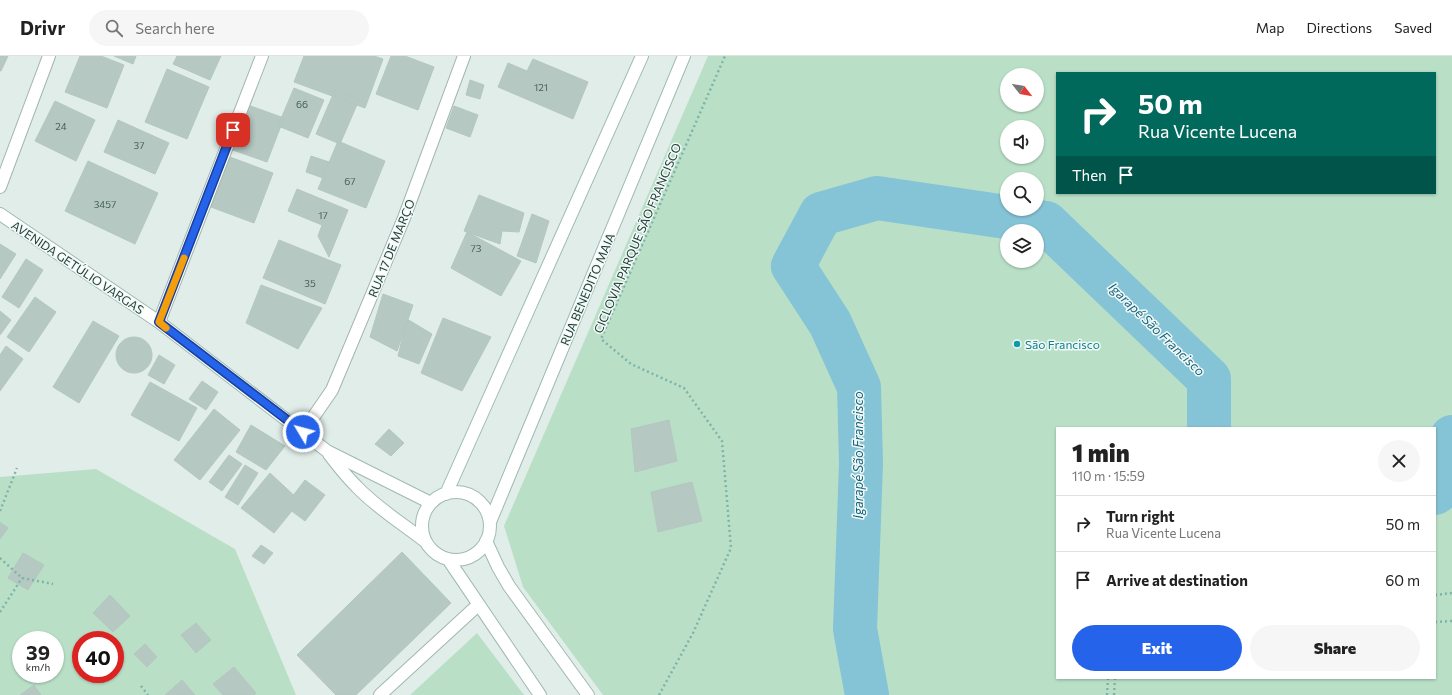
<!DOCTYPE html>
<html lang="en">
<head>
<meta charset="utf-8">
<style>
	:root { --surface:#fff; --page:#f6f6f6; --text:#222; --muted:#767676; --line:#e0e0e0; --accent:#2563eb }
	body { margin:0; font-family:Commissioner,sans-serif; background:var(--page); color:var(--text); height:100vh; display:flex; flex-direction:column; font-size:15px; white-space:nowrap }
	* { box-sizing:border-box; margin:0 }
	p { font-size:13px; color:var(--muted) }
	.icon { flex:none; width:22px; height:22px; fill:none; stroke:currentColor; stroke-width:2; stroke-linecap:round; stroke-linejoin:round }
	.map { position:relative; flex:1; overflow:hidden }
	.side { position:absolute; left:1056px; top:371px; width:380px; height:252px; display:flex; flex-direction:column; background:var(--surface); border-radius:0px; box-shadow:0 1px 3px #0004 }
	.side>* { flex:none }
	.guide { position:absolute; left:1056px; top:16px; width:380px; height:122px; border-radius:0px; box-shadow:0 1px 3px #0004; background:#00695c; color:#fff; overflow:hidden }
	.needle { width:26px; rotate:121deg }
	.fabs { position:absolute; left:1000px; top:12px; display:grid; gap:8px }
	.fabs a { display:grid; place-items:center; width:44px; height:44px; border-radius:50%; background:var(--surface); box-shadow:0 1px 3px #0004; font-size:20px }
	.speed { position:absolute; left:12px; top:575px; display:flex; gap:8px; font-size:20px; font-weight:700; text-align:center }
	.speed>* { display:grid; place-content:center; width:52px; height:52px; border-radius:50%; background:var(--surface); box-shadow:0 1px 3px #0004; line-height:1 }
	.speed small { font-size:10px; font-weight:400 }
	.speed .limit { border:6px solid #d22; background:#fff; color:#111 }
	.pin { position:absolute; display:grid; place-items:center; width:34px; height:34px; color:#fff; margin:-17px; border-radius:8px; box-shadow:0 2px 6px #0006 }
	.me { position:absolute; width:44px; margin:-22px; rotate:307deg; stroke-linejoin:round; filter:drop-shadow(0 0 3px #0008) }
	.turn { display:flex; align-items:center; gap:14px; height:84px; padding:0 16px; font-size:18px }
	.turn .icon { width:52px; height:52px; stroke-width:2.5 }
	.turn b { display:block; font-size:28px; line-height:34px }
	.then { display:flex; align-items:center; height:38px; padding:0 16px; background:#0003; gap:8px; font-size:15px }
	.round { display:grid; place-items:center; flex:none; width:42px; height:42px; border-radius:21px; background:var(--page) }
	.head { display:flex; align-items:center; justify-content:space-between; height:68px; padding:0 16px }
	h1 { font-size:24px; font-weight:800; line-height:30px }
	.cta { display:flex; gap:8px; margin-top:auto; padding:8px 16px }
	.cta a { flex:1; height:46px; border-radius:24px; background:var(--accent); color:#fff; font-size:16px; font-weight:800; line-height:46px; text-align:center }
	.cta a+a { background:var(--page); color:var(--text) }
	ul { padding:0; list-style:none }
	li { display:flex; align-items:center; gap:12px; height:56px; padding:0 16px; border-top:1px solid var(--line) }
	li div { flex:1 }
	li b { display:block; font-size:15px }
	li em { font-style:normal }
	header { display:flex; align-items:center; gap:24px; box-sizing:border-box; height:56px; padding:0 20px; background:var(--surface); border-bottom:1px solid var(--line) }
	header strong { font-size:19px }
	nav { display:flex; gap:22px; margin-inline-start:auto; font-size:14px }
	.search { width:280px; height:36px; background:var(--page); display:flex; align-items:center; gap:10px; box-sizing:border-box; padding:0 14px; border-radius:22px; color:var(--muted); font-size:15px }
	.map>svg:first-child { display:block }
	.green { fill:#b9e0c7; fill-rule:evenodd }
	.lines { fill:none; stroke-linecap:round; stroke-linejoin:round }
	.river { stroke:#85c3d6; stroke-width:44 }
	.building { fill:#b6c8c2; stroke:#b3c7c1 }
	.street-casing { stroke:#a3b5b1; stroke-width:14 }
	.secondary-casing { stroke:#9fbab2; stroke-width:14 }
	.path { stroke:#7fb3a7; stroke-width:2.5; stroke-dasharray:2 3; stroke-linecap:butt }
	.street { stroke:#fff; stroke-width:12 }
	.secondary { stroke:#fff; stroke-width:12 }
	.route-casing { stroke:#184099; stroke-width:10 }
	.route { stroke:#2563eb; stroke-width:7 }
	.slow { stroke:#f59e0b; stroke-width:7 }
	.culture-dot { fill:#0f9aa8; stroke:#f2f9f6; stroke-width:1.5 }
	.labels { text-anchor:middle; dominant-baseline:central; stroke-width:3; stroke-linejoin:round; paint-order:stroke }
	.number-label { font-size:10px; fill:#46615c }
	.street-label { font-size:12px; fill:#203f3a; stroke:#f2f9f6 }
	.culture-label { font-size:12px; fill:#0d838f; stroke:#f2f9f6; text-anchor:start }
	.water-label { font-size:13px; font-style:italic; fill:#166580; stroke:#f2f9f6 }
</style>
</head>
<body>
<header>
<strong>Drivr</strong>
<div class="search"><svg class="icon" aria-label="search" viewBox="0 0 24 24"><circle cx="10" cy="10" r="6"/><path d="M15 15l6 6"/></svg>Search here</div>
<nav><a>Map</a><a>Directions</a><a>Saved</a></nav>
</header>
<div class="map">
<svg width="1452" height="639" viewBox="0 0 1452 639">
	<rect width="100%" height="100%" fill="#e1ede9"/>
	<path class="green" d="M 708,0 L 1452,0 L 1452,639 L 603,639 L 523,531 L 504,470 ZM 1057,17 L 1435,17 L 1435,137 L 1057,137 ZM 1007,19 L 1037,19 L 1037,49 L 1007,49 ZM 1007,71 L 1037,71 L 1037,101 L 1007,101 ZM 1007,123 L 1037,123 L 1037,153 L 1007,153 ZM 1007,175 L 1037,175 L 1037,205 L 1007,205 ZM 1057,372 L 1435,372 L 1435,622 L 1057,622 Z
		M 96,413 L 235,493 L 296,639 L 0,639 L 0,421 ZM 21,584 L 55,584 L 55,618 L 21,618 ZM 81,584 L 115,584 L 115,618 L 81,618 Z
		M 477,577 L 524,639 L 410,639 Z"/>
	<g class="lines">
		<path class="river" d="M 1435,437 L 1439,434 L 1452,381
			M 867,639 L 855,573 L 861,407 L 859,331 L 830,267 L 793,210 L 821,158 L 877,142 L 1046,167 L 1209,323 L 1209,372"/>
	</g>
	<path class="building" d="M 0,0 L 8,0 L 1,15 L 0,15 Z
		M 80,0 L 101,0 L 124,9 L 107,52 L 65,36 Z
		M 114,0 L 136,0 L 133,8 Z
		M 177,0 L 221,0 L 210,24 L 173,8 Z
		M 304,0 L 374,0 L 383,3 L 365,52 L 294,26 Z
		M 391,0 L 405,0 L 434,11 L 418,54 L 376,38 Z
		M 533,3 L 588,26 L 573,63 L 498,31 L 508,7 L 527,15 Z
		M 167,13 L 209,31 L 187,83 L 145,66 Z
		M 470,24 L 484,29 L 480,43 L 466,39 Z
		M 294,32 L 324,44 L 308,82 L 278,70 Z
		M 335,34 L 359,44 L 340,88 L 316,78 Z
		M 55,45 L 95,64 L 76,105 L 35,85 Z
		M 248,49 L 284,62 L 267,106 L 230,93 Z
		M 454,50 L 478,59 L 470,81 L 446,72 Z
		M 118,64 L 169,87 L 155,118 L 104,96 Z
		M 338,85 L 385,105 L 366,152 L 318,133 Z
		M 311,100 L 329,106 L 323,122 L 306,116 Z
		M 230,101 L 273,117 L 254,167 L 211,151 Z
		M 88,105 L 158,137 L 135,188 L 65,155 Z
		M 297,133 L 348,154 L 329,201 L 318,180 L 322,169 L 288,155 Z
		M 479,139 L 524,157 L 519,176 L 502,175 L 500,188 L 464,175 Z
		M 532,158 L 549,165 L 536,207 L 517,200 Z
		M 467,176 L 521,205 L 501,240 L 451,212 Z
		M 279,184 L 341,209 L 325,248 L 263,222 Z
		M 0,188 L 16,198 L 0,223 Z
		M 26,203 L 43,214 L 19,252 L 2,241 Z
		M 261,229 L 322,252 L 298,293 L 246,267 Z
		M 383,238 L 413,249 L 397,295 L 370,281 Z
		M 35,241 L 56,256 L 29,296 L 7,281 Z
		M 0,255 L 11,264 L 0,279 Z
		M 443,262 L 491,281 L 462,335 L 421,317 Z
		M 407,263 L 432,278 L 419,308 L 398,300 Z
		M 93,265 L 119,280 L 79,347 L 53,331 Z
		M116 299a18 18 0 1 1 36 0a18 18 0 1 1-36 0Z
		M 6,290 L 23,303 L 0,335 L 0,299 Z
		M 159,299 L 175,309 L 164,328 L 148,319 Z
		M 202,325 L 218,336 L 206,354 L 189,343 Z
		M 150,326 L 197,352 L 179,385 L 131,359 Z
		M 214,353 L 240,374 L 200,424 L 174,404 Z
		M 669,364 L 677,405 L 635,416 L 631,373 Z
		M 251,369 L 285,390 L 266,414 L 236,396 Z
		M 389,373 L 404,387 L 391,400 L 375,388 Z
		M 229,399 L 242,408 L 222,435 L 209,426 Z
		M 245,409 L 258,417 L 238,449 L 225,441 Z
		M 270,417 L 300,445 L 274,477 L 241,452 Z
		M 305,424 L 325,439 L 305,465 L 285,450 Z
		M 692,426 L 702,465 L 658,476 L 651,436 Z
		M 0,466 L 8,472 L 0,483 Z
		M 261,489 L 273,497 L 264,508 L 252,500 Z
		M 402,496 L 451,547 L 356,639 L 336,639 L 297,599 Z
		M 23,497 L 44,509 L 28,534 L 8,522 Z
		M 110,539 L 130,560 L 113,576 L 93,557 Z
		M 196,567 L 211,584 L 196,597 L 181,579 Z
		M 145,588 L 157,601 L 147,611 L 134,598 Z
		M 234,611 L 256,637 L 254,639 L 223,639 L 213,628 Z
		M 182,624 L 195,639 L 165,639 Z
		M 34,629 L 41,639 L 20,639 Z"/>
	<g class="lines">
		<g class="street-casing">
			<path id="street" d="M 0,131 L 49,0
				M 159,266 L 262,0
				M 303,376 L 332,334 L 404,162 L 464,0
				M 380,639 L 478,549"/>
		</g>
		<g class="secondary-casing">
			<path id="secondary" d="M 0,158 L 159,266 L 327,395 L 431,447
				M 329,398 C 338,410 347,421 357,431 C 377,452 403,468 426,486
				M422 470a34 34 0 1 1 68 0a34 34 0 1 1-68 0Z
				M 446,438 L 642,0
				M 490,466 L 684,0
				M 486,485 L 498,511 L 509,530 L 588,639
				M 448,503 L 540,639"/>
		</g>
		<path class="path" d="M 0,455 L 17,412
			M 0,502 L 22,522 L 53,528
			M 1435,539 L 1452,537
			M 0,556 L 22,522
			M 1435,566 L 1452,565
			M 141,630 L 148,639
			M 659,639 L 693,577 L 731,492 L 722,385 L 684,332 L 631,308 L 601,283 L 725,0
			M 1107,639 L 1108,622
			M 1114,639 L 1115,622"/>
		<use href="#street" class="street"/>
		<use href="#secondary" class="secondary"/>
	</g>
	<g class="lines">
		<g class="route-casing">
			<path id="route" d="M 233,74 L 159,266 L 303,376"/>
		</g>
		<use href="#route" class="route"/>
		<path class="slow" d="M 166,272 L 159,266 L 184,202"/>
	</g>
	<circle class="culture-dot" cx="1017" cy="288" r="4"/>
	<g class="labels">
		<g class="number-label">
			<text x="541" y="31">121</text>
			<text x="302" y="48">66</text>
			<text x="61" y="70">24</text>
			<text x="139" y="89">37</text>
			<text x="350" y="125">67</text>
			<text x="105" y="148">3457</text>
			<text x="323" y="159">17</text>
			<text x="476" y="192">73</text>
			<text x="310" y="227">35</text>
		</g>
		<g class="street-label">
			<text transform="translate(637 182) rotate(-67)">CICLOVIA PARQUE SÃO FRANCISCO</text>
			<text transform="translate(391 192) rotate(-68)">RUA 17 DE MARÇO</text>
			<text transform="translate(78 211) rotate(34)">AVENIDA GETÚLIO VARGAS</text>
			<text transform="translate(587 233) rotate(-67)">RUA BENEDITO MAIA</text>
		</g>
		<g class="culture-label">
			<text x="1025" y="288">São Francisco</text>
		</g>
		<g class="water-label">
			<text transform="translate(1157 273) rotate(44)">Igarapé São Francisco</text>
			<text transform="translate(858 399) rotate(-90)">Igarapé São Francisco</text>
		</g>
	</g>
</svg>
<div class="fabs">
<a><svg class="needle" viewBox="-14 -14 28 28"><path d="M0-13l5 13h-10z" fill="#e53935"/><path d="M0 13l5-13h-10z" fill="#767676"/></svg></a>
<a><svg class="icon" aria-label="sound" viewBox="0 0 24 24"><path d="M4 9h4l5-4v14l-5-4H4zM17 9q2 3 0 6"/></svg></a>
<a><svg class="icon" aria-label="search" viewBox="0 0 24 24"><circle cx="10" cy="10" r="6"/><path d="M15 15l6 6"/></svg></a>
<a><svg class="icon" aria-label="layers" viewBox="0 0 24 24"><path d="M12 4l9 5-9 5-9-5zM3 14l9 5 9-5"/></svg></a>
</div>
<div class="speed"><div>39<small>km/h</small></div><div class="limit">40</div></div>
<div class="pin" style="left:233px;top:74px;background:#d93025"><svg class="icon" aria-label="arrive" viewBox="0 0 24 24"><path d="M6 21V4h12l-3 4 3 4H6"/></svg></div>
<svg class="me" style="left:303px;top:376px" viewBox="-20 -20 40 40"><circle r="17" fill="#2563eb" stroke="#fff" stroke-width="3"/><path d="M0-11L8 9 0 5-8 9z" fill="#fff"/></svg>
<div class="guide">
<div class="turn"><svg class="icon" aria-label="right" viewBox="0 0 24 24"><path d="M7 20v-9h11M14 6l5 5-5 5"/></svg><div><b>50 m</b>Rua Vicente Lucena</div></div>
<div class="then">Then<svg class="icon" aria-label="arrive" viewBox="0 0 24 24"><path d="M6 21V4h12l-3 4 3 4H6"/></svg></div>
</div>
<section class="side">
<div class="head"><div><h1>1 min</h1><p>110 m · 15:59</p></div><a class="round"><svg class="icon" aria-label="close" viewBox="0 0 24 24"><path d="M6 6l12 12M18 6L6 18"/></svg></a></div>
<ul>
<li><svg class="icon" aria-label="right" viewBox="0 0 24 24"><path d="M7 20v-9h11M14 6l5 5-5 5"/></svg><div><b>Turn right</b><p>Rua Vicente Lucena</p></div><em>50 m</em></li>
<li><svg class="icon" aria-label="arrive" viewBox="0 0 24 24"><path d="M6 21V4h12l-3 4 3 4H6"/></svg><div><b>Arrive at destination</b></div><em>60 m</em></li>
</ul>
<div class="cta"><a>Exit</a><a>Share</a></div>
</section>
</div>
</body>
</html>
